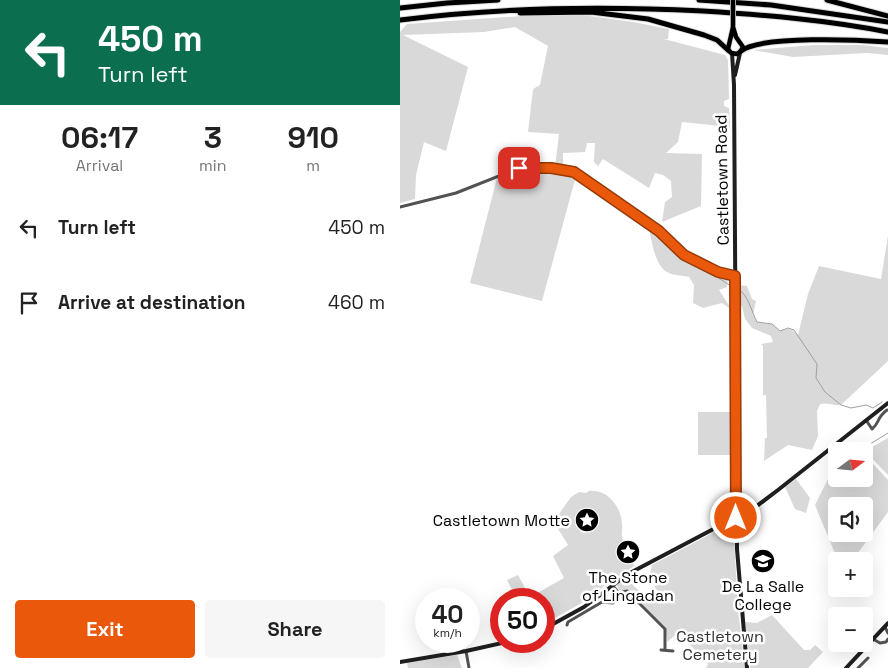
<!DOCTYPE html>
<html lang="en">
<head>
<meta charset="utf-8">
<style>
	:root { --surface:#fff; --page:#f6f6f6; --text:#222; --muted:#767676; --accent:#ea580c }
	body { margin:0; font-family:"Space Grotesk",sans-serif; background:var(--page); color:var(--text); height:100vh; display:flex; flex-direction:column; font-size:19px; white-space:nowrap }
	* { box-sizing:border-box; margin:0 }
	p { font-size:16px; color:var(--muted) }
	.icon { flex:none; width:28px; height:28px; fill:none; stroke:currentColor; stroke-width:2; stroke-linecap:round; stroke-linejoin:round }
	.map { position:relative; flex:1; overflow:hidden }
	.drawer { display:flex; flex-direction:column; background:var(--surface); width:400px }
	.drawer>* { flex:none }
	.banner { background:#0b6e4f; color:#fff; overflow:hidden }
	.needle { width:32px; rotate:74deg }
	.controls { position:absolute; left:428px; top:442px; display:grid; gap:10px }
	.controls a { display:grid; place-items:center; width:45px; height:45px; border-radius:5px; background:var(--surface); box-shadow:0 5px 20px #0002; font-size:25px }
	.speed { position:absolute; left:15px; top:588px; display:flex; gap:10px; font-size:25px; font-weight:700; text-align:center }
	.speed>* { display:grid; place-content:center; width:65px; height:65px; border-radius:50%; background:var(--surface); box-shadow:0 5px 20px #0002; line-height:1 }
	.speed small { font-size:12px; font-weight:400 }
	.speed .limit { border:8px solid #d22; background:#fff; color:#111 }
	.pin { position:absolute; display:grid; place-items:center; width:42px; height:42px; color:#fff; margin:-21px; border-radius:10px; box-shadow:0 2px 8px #0006 }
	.me { position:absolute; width:55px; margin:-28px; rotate:0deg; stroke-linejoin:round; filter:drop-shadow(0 0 4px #0008) }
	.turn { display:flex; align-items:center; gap:18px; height:105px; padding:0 15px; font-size:22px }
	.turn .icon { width:65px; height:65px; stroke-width:2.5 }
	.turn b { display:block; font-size:35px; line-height:42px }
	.eta { display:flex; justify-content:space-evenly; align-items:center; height:85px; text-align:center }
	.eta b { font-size:30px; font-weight:700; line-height:35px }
	.cta { display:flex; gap:10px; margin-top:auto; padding:10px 15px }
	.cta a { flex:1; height:58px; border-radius:5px; background:var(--accent); color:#fff; font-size:20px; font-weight:700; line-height:58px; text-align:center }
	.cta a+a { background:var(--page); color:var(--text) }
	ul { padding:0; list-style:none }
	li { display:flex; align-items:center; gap:15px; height:75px; padding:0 15px }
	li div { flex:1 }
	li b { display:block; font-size:19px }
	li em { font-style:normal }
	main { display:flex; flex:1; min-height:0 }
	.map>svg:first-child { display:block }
	.green { fill:#d9d9d9; fill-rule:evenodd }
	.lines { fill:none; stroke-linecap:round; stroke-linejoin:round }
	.stream { stroke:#a0a0a0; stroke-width:1 }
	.primary-casing { stroke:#dbdbdb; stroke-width:6 }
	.highway-casing { stroke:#dbdbdb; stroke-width:7 }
	.street { stroke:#525252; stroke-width:3 }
	.secondary { stroke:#1f1f1f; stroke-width:4 }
	.primary { stroke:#000; stroke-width:4.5 }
	.highway { stroke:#000; stroke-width:5 }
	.primary-bridge-casing { stroke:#dbdbdb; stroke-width:6; stroke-linecap:butt }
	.primary-bridge { stroke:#000; stroke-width:4.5 }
	.route-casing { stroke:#983908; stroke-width:12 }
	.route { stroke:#ea580c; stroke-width:9 }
	.labels { text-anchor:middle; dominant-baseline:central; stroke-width:5; stroke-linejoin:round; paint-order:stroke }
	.street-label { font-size:16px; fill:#000; stroke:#fff }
	.poi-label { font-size:16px; fill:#000; stroke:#fff }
	.park-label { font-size:16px; fill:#303030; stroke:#fff }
</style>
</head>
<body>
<main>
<section class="drawer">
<div class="banner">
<div class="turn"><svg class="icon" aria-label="left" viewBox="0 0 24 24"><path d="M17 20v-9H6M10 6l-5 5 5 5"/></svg><div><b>450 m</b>Turn left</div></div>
</div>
<div class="eta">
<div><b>06:17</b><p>Arrival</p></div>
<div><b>3</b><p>min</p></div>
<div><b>910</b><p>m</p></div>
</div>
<ul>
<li><svg class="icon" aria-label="left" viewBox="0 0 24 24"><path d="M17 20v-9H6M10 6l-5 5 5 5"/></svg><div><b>Turn left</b></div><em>450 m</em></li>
<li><svg class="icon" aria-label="arrive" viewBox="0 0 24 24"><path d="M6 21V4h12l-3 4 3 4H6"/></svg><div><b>Arrive at destination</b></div><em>460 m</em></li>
</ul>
<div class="cta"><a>Exit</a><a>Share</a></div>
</section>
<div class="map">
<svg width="488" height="668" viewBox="0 0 488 668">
	<rect width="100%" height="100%" fill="#fff"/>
	<path class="green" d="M 182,15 L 233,22 L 269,29 L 268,39 L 264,39 L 325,55 L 328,60 L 329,99 L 324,101 L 324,106 L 329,108 L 330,127 L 282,122 L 278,142 L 266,153 L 302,154 L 301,206 L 262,222 L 265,202 L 272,197 L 271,181 L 263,175 L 255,173 L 249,188 L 203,159 L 198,166 L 194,162 L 195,143 L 187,143 L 185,152 L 163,153 L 163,166 L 155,167 L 159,134 L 128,132 L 133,89 L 140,85 L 148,46 L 115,27 L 84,32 L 3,35 L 68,67 L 46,151 L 24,142 L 16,175 L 15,199 L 0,203 L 0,32 L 7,24 L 122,16 Z
		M 414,45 L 462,45 L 488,48 L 488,55 L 467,53 L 393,57 L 353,50 Z
		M 128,170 L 165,172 L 176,176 L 142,301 L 70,283 L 97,178 Z
		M 249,229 L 263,238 L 277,254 L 292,263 L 328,278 L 327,287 L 319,290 L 332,310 L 322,303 L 303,308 L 293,303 L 294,285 L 289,277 C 283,275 275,276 269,273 C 255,268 252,241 249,229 Z
		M 488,236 L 488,361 L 441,405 C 433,406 428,402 420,404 L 417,411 L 418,436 L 412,450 L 388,445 L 364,461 L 365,438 L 367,438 L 366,395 L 363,395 L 363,346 L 361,344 L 373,342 L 371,336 L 352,328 L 345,319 L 342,306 L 338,305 L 337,285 L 347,286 L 352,299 L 356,301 L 353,315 L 357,322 L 372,324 L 380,331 C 388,328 391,328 398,335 L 408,294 L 419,266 L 481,279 Z
		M 298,412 L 333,412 L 333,455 L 298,455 Z
		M 488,438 L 488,475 L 465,451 Z
		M 464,454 L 488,480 L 488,512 L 452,561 L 448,561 L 441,552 L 436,556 L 415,505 L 428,479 L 436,472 L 436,479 L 464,479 ZM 436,506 L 464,506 L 464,534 L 436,534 Z
		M 396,479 L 410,498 L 406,513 L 395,509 L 385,487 Z
		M 189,491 C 208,489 221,507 222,524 C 223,528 221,532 222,536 C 222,540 225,544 226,548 L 224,551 L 225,555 L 231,557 L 234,566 L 204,586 L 180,604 L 144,624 L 144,599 L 117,599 L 107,580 L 118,575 L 130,597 L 164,578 L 153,556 L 168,545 L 155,524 L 156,518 L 171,497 L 179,492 L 186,493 ZM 185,508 C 199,510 200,520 194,531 L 183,533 C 174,528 173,518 179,510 Z
		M 318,530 L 321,538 L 334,537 L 338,610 L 345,668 L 306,668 L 308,664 L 279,632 L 267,642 L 266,628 L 230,591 L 219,590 L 217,585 L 226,578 L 247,599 L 253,602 L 260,595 L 249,578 L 252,565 Z
		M 372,615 L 404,650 L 410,650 L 415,645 L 423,652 L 408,668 L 350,668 L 345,622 L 357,623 Z
		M 57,655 L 62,668 L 8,668 L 7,663 Z"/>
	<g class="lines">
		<path class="stream" d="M 312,270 L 317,277 L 334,288
			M 338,289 C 348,294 352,313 357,322 L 372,324 L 380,331 L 388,328 L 394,330 L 417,364 L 416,378 L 425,392 L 441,405 L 451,408 L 466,405 L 473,408 L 482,402
			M 462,449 L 488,433"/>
		<g class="primary-casing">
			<path id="primary" d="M 333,27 L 336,37 L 343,47 L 341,51 L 337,54 L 331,53 L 328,49 Z"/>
		</g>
		<g class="highway-casing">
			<path id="highway" d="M 299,0 L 371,5 L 488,22
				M 427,0 L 488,16
				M 0,8 L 47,3 L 98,0
				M 120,13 L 191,12 L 248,19 L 304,35 L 317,40 L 329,51
				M 0,20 C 101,7 202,6 303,11 C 365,15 427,20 488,32
				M 341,51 C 361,35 460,40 488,42"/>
		</g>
		<path class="street" d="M 0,207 L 56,193 L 119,168 L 154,168 L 177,174 L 259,231 L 284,255 L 319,272 L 335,276
			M 466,420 L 472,429 C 480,423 476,418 487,410
			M 212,585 L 219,593
			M 167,625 L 168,622 L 202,602 L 213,603 L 215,601 L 219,593 L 227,591 L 265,629 L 265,650
			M 485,627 L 488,633
			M 473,639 L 480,643 L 486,642 L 488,639
			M 261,650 L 273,651
			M 66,651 L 69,668
			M 458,668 L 468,658"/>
		<path class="secondary" d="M 332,53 L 334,85 L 337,549 L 347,668
			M 335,75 L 340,53
			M 337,518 L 345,515 L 378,490 L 488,403
			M 144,629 L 184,607 L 228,574 L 323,524 L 337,519
			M 0,662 L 66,651 L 111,641
			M 446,668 L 488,623"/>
		<use href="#primary" class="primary"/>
		<use href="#highway" class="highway"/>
		<g class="primary-bridge-casing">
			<path id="primary-bridge" d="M 333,0 L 333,27"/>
		</g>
		<use href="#primary-bridge" class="primary-bridge"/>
	</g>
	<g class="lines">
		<g class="route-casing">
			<path id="route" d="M 119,168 L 151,168 L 174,172 L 259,231 L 284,255 L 318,272 L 335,276 L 336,518"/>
		</g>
		<use href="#route" class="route"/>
	</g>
	<defs>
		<g id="sight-disc" transform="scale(1.25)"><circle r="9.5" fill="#000" stroke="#fff"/><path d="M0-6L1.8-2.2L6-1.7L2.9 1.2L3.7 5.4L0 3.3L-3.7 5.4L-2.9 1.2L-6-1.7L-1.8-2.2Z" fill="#fff"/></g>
		<g id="school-disc" transform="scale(1.25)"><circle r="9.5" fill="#000" stroke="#fff"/><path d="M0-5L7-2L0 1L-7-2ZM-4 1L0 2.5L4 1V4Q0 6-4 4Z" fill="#fff"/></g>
	</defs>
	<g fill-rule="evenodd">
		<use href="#sight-disc" x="187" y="520"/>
		<use href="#sight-disc" x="228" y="552"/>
		<use href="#school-disc" x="363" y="561"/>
	</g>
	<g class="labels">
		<g class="street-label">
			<text transform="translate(322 180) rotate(-91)">Castletown Road</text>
		</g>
		<g class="poi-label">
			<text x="170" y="520" text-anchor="end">Castletown Motte</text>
			<text x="228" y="577">The Stone<tspan x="228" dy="18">of Lingadan</tspan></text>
			<text x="363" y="586">De La Salle<tspan x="363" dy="18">College</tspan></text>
		</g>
		<g class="park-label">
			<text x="320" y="636">Castletown<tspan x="320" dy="18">Cemetery</tspan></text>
		</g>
	</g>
</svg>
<div class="controls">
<a><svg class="needle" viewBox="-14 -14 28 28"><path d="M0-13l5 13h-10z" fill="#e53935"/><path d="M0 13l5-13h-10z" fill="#767676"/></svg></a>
<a><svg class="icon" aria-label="sound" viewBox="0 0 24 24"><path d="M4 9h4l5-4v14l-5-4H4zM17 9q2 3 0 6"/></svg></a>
<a>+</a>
<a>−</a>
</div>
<div class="speed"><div>40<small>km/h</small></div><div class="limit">50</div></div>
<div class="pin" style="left:119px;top:168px;background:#d93025"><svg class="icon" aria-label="arrive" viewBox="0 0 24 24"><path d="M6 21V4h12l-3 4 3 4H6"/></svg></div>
<svg class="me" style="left:336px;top:518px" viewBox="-20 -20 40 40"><circle r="17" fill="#ea580c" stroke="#fff" stroke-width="3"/><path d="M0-11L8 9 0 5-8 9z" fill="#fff"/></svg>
</div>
</main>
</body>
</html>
